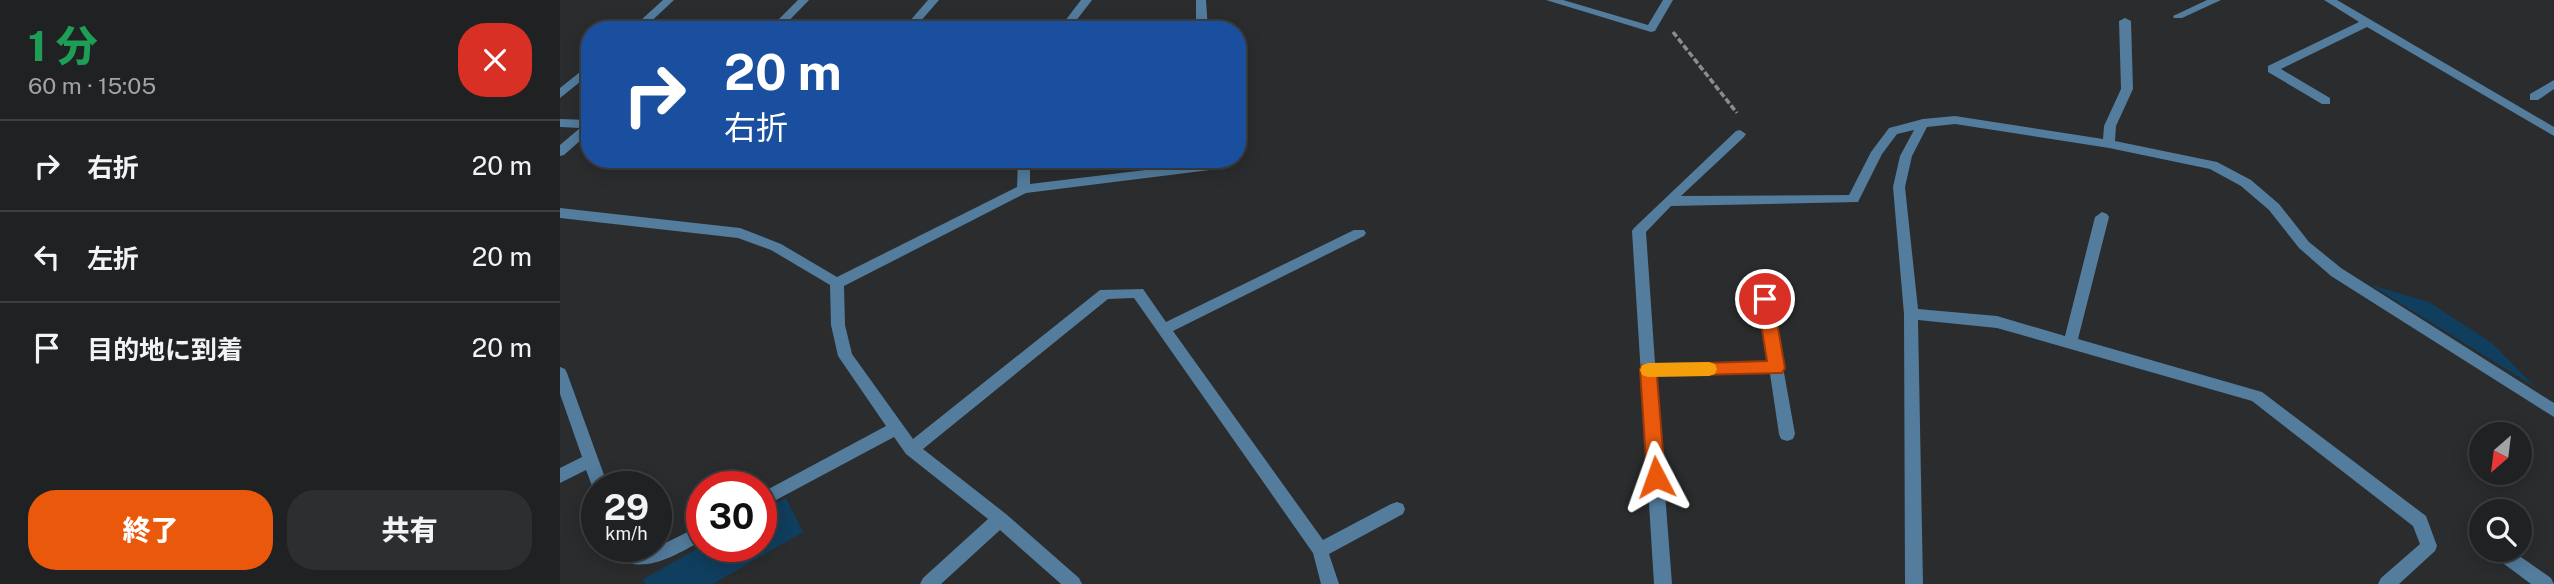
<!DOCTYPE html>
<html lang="ja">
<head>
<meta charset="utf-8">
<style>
	:root { --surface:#202122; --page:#2d2e2f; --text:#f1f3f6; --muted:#a2a3a5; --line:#3d3e40; --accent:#ea580c }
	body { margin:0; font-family:"Public Sans","Noto Sans JP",sans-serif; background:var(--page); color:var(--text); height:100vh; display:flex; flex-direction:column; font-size:26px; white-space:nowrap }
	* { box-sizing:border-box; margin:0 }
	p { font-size:23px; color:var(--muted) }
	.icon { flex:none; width:38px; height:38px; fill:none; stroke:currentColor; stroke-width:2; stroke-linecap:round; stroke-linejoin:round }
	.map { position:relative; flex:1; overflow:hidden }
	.drawer { display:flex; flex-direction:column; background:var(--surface); width:560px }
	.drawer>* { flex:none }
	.banner { position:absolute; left:21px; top:21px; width:665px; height:147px; border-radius:28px; box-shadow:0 4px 18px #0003,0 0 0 2px var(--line); background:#1a4fa0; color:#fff; overflow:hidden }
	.needle { width:46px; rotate:208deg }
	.tools { position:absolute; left:1909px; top:422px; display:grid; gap:14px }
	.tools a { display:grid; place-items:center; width:63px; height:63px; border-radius:50%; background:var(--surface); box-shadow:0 4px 18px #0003,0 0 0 2px var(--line); font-size:35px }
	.speed { position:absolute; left:21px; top:471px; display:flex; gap:14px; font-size:35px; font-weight:700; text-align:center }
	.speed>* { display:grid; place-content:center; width:91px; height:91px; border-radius:50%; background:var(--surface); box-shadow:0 4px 18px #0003,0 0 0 2px var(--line); line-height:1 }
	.speed small { font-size:18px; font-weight:400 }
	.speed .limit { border:10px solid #d22; background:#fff; color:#111 }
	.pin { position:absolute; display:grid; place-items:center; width:60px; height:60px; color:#fff; margin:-30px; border:4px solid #fff; border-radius:50%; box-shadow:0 2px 7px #0007 }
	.me { position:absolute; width:77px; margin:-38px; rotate:356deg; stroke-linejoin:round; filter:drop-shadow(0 0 5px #0008) }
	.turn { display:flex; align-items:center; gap:24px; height:147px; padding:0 28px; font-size:32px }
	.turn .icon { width:91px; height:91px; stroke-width:2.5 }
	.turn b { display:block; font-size:49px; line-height:60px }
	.round { display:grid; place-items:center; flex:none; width:74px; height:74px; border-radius:28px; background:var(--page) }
	.headline { display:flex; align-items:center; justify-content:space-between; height:119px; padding:0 28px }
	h1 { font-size:42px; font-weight:800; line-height:52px; color:#1e9e55 }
	.cta { display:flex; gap:14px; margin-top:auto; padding:14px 28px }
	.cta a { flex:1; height:80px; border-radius:28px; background:var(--accent); color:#fff; font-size:28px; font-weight:800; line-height:80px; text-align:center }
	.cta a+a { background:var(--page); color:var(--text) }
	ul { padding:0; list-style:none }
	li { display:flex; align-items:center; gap:21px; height:91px; padding:0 28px; border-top:2px solid var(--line) }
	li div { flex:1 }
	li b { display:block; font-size:26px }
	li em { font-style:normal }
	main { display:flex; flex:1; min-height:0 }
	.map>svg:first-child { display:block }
	.green { fill:#103e5e }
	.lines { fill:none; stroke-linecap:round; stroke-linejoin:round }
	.path { stroke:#8b8c8d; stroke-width:3.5; stroke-dasharray:6 2.5; stroke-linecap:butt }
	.minor { fill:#537c9d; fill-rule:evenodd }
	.route { fill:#ea580c; stroke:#983908; stroke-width:2 }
	.slow { fill:#f59e0b }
</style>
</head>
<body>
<main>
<section class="drawer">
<div class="headline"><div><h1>1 分</h1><p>60 m · 15:05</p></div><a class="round" style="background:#d93025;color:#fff"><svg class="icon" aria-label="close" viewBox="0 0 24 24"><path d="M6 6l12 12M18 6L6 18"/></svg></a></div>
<ul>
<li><svg class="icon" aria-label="right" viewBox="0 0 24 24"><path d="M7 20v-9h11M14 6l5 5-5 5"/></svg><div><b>右折</b></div><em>20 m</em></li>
<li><svg class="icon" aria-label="left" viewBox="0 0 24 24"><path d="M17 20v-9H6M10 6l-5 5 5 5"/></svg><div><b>左折</b></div><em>20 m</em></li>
<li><svg class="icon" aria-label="arrive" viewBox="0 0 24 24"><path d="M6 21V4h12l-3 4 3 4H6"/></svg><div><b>目的地に到着</b></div><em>20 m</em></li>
</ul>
<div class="cta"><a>終了</a><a>共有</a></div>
</section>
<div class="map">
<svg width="1994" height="584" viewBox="0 0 1994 584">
	<rect width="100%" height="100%" fill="#2a2c2d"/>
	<path class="green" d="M 1811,285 L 1869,302 L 1932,343 L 1975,387 Z
		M 226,498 L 243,532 L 153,584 L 85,584 L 83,579 L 142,546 L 201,546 L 201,512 Z"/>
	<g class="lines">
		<path class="path" d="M 1113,32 L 1177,113"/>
		<path class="minor" d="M 103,0 L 114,0 L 82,30 L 70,30 Z
			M 238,0 L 249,0 L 220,30 L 208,30 Z
			M 368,0 L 379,0 L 353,30 L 342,30 Z
			M 521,0 L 532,0 L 509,30 L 498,30 Z
			M 636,0 L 646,0 L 648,30 L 636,30 Z
			M 986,0 L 1003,0 L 1088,25 L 1103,0 L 1113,0 L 1095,31 L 1091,32 Z
			M 1647,0 L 1661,0 L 1622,18 L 1614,18 L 1613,16 Z
			M 1764,0 L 1777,0 L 1994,127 L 1994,136 L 1807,27 L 1721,69 L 1770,98 L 1770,104 L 1762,104 L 1708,72 L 1708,66 L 1799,22 Z
			M 1565,18 L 1571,21 L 1573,89 L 1556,126 L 1555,141 L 1657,162 L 1691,180 L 1719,204 L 1749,242 L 1781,268 L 1994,403 L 1994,417 L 1771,276 L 1739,248 L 1709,210 L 1681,186 L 1650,169 L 1549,148 L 1395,124 L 1367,127 L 1352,156 L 1345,187 L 1358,309 L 1437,316 L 1505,336 L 1535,217 L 1542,212 L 1547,214 L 1549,217 L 1518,339 L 1702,392 L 1866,516 L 1877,546 L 1875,551 L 1839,584 L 1818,584 L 1821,578 L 1860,544 L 1853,526 L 1692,401 L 1437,328 L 1358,320 L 1363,584 L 1345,584 L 1344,314 L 1333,187 L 1340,156 L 1354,130 L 1337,134 L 1322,154 L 1298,202 L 1111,206 L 1086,232 L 1095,363 L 1208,362 L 1194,276 L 1201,271 L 1206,272 L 1235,434 L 1233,439 L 1227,441 L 1221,439 L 1219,434 L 1210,374 L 1096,375 L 1112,584 L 1094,584 L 1072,231 L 1074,228 L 1176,131 L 1180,130 L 1186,134 L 1184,137 L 1121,196 L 1289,195 L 1311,152 L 1329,128 L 1363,119 L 1395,116 L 1543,139 L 1544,126 L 1561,89 L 1559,21 Z
			M 30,64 L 30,74 L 0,98 L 0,88 Z
			M 1994,80 L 1994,89 L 1978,100 L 1970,100 L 1970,94 Z
			M 0,119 L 30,120 L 30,132 L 4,155 L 0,156 L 0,145 L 20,128 L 0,127 Z
			M 458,159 L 470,159 L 470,184 L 651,162 L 651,159 L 663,159 L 664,165 L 658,169 L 466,193 L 284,286 L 285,325 L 292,354 L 353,439 L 540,290 L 583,289 L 606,322 L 794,230 L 804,230 L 806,233 L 804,236 L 613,331 L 763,540 L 831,504 L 837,502 L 843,504 L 845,509 L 843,514 L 769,554 L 779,584 L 761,584 L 753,553 L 574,298 L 548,299 L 363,449 L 446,514 L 519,578 L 522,584 L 501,584 L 440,530 L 381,584 L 360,584 L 363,578 L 428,519 L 346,454 L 334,437 L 201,508 L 201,493 L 326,426 L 278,356 L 271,325 L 270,285 L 211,250 L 178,238 L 0,218 L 0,208 L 180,228 L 221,244 L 277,277 L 457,187 Z
			M 0,367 L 5,369 L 7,373 L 48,486 L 37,486 L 37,492 L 34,491 L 26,470 L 0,483 L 0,468 L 22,457 L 0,394 Z
			M 142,525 L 142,541 C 114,555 90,573 57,560 L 53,546 L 93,549 Z
			M 1930,550 L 1951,550 L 1991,578 L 1994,584 L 1971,584 L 1932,555 Z"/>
	</g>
	<path class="route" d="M 1205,293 L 1213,299 L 1225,368 L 1222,373 L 1097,376 L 1105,477 L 1102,482 L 1096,485 L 1089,482 L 1087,477 L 1080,369 L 1082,365 L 1207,361 L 1197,299 Z"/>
	<path class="slow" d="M 1149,362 L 1155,364 L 1157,369 L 1155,374 L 1149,376 L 1088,377 L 1082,375 L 1080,370 L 1082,365 L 1088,363 Z"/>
</svg>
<div class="tools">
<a><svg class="needle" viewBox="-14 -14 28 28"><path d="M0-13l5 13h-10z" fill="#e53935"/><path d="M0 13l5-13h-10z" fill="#a2a3a5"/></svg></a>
<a><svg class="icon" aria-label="search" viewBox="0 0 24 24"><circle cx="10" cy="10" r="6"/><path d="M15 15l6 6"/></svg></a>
</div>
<div class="speed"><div>29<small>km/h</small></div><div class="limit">30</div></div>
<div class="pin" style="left:1205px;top:299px;background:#d93025"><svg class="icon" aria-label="arrive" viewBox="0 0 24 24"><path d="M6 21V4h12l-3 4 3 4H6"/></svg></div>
<svg class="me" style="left:1096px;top:477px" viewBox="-20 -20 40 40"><path d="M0-17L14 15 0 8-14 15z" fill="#ea580c" stroke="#fff" stroke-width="4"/></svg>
<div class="banner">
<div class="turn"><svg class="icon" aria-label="right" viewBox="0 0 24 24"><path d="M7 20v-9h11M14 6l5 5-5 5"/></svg><div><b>20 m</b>右折</div></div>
</div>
</div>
</main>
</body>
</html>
